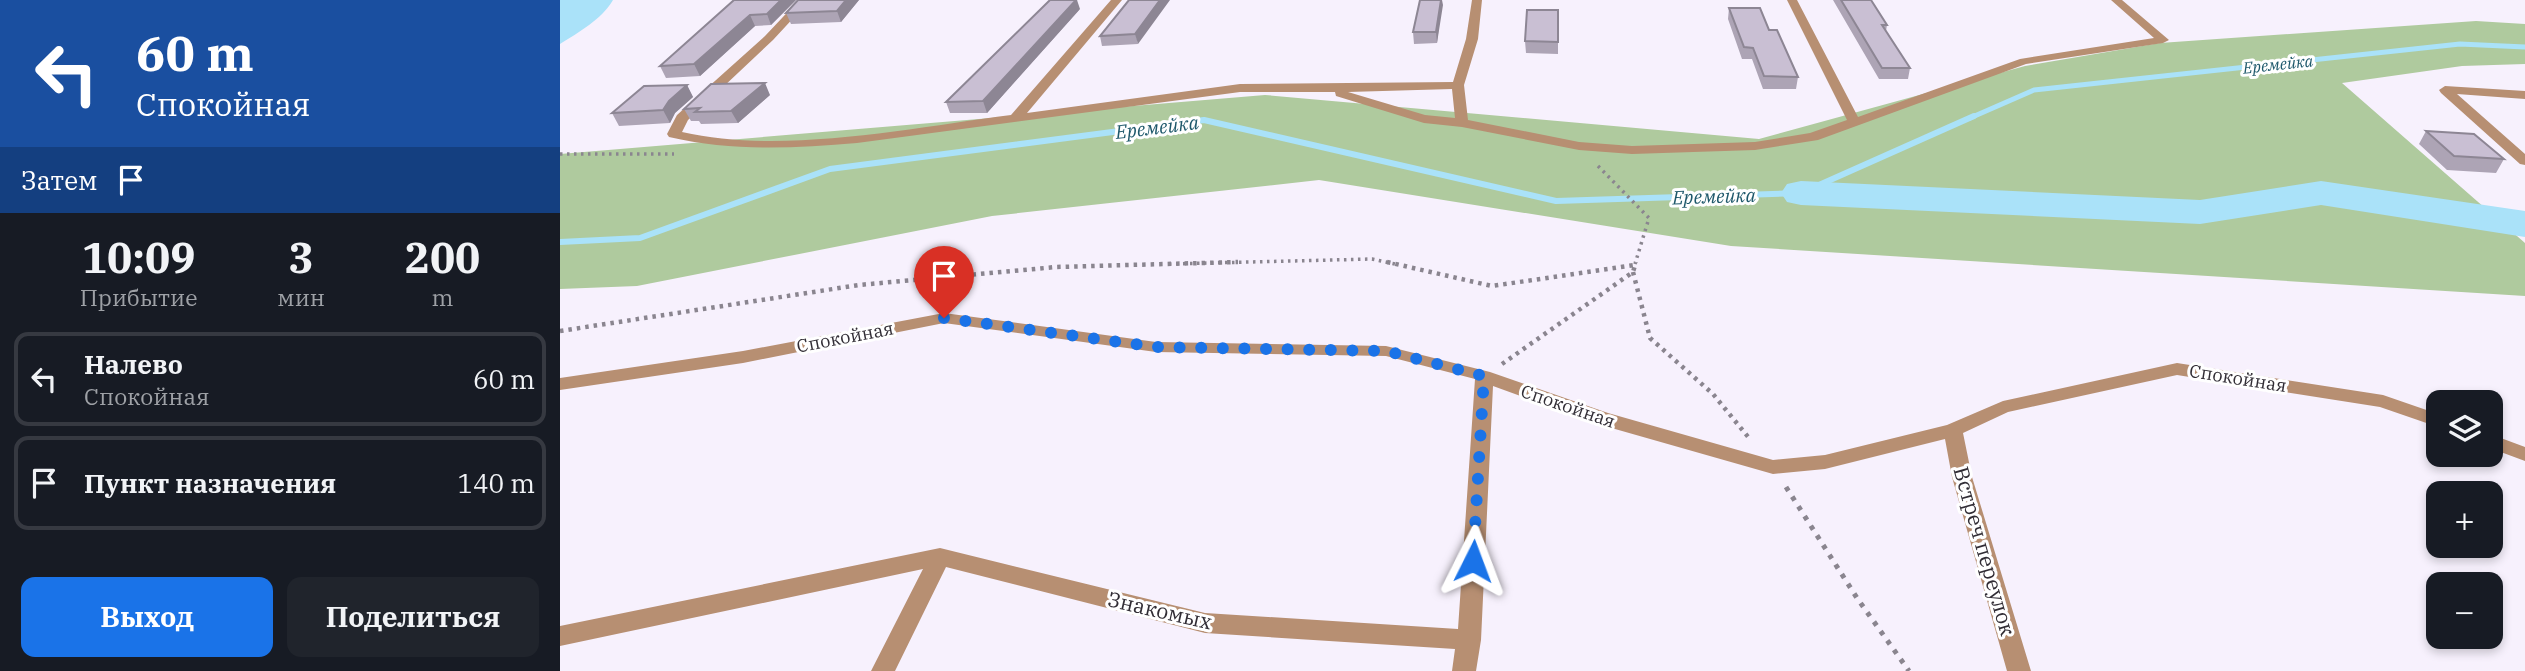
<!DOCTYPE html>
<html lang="ru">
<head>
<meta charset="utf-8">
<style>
	:root { --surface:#171b24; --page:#20242c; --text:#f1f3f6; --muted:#9ea1a6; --line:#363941; --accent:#1a73e8 }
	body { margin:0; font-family:"IBM Plex Serif",serif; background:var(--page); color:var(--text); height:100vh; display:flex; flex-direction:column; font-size:26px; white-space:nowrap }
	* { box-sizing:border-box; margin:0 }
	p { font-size:23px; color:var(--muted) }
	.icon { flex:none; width:38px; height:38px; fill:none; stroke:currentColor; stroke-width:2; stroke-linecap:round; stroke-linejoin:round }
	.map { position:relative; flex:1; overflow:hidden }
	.sheet { display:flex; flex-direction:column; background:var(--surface); width:560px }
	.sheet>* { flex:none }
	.hud { background:#1a4fa0; color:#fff; overflow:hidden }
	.fabs { position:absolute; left:1866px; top:390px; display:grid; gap:14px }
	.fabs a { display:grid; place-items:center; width:77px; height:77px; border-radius:14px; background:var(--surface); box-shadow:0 4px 10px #0003; font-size:35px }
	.pin { position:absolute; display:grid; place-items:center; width:60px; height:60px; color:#fff; margin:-72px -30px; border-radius:50% 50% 50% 0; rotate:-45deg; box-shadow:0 0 7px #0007 }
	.pin .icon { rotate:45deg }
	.me { position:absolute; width:77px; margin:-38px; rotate:3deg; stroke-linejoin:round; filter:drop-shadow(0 0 5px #0008) }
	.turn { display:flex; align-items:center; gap:24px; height:147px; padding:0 21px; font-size:32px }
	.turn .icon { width:91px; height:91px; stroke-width:2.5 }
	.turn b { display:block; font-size:49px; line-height:60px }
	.then { display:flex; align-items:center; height:66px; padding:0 21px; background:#0003; gap:14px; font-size:26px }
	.eta { display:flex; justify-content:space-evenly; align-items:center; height:119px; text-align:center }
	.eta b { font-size:42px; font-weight:800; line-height:49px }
	.cta { display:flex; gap:14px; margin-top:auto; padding:14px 21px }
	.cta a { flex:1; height:80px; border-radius:14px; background:var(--accent); color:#fff; font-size:28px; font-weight:800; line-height:80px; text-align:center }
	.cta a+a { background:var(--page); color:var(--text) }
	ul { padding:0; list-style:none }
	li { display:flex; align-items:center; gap:21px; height:94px; margin:0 14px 10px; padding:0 7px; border:4px solid var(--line); border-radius:14px }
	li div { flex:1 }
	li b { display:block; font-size:26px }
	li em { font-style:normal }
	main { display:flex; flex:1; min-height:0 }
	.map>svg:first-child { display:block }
	.green { fill:#afca9e }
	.water { fill:#aae2f9 }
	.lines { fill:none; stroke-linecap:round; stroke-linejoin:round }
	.stream-far1 { stroke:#aae2f9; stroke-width:5 }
	.stream { stroke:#aae2f9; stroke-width:6 }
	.river { fill:#aae2f9; fill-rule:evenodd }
	.path-far2 { stroke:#8a858f; stroke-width:3.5; stroke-dasharray:2.5 4.5; stroke-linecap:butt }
	.path-far1 { stroke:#8a858f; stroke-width:4.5; stroke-dasharray:3.5 5; stroke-linecap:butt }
	.path { stroke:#8a858f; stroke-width:5; stroke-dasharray:4.5 7; stroke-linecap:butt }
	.street { fill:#b78f72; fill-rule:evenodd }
	.wall { fill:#ada4b5 }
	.shaded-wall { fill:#8d8694 }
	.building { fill:#c9bfd3; stroke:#8d8694; stroke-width:2 }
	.route { stroke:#1a73e8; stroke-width:12; stroke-dasharray:0 21.6 }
	.labels { text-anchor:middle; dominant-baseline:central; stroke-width:6; stroke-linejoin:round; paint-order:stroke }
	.far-water-label { font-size:16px; font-style:italic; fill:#1e586b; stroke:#fff }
	.street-label { font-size:18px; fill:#312d35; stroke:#fff }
	.water-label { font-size:19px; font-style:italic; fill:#1e586b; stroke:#fff }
	.near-street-label { font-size:21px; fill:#312d35; stroke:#fff }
</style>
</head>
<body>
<main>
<section class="sheet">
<div class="hud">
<div class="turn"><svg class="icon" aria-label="left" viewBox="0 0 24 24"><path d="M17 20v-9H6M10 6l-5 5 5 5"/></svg><div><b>60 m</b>Спокойная</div></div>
<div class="then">Затем<svg class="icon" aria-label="arrive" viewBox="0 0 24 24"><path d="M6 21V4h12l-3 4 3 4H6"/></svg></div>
</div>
<div class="eta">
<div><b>10:09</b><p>Прибытие</p></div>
<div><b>3</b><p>мин</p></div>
<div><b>200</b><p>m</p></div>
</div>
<ul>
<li><svg class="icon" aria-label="left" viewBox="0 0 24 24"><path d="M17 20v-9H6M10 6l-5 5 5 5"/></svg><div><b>Налево</b><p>Спокойная</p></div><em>60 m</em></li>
<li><svg class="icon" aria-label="arrive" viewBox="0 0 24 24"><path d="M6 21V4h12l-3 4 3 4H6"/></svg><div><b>Пункт назначения</b></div><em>140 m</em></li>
</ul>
<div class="cta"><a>Выход</a><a>Поделиться</a></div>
</section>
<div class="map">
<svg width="1965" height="671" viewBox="0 0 1965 671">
	<rect width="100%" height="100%" fill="#f7f1fd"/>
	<path class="green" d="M 1916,21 L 1965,24 L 1965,64 L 1902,66 L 1782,83 L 1965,243 L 1965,296 L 1171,246 L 759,180 L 432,216 L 77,286 L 0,289 L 0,154 L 705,95 L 1199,139 L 1465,66 L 1600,43 Z"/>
	<path class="water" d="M 0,0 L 53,0 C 41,20 19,32 0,44 Z"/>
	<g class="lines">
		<path class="stream-far1" d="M 1410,118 L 1474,90 L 1900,44 L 1965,47"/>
		<path class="stream" d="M 0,242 L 80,238 L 270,169 L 644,120 L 996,201 L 1241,193 L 1414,116"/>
		<path class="river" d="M 1241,181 L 1640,200 L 1761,181 L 1965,211 L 1965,237 L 1761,205 L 1640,224 L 1241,205 L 1227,202 L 1221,193 L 1227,184 Z"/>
		<path class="path-far2" d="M 0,154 L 114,154
			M 1038,166 L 1089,218 L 1075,264
			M 609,264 L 812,259 L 835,264"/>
		<path class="path-far1" d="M 827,262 L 932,286 L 1075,265
			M 1073,272 L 1090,338 L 1153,394 L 1189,438
			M 0,331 L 299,285 L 496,267 L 678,262
			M 942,364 L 1073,272 L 1076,262"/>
		<path class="path" d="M 1226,487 L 1297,598 L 1349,671"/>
		<path class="street" d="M 239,0 L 250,0 L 213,40 L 128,120 L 122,132 C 222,155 350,128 451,115 L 551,0 L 562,0 L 467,113 L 680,84 L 893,82 L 906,39 L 912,0 L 922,0 L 918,39 L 904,85 L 908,120 L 1019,142 L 1072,146 L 1195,142 L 1250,133 L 1287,120 L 1227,0 L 1237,0 L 1298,117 L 1460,59 L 1594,38 L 1551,0 L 1562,0 L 1609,40 L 1603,43 L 1466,64 L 1258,140 L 1195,150 L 1072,154 L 1019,150 L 902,127 L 864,123 L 776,96 L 775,92 L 680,92 L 297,143 C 234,148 172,152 109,137 L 107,134 L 117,115 L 205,36 ZM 892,89 L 895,118 L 865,115 L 788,92 Z
			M 1885,86 L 1965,91 L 1965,99 L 1897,94 L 1965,154 L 1965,165 L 1960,164 L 1881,93 L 1879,90 Z
			M 384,313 L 596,342 L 826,346 L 930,372 L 1048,413 L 1213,460 L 1265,455 L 1387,425 L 1443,401 L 1617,363 L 1823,395 L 1878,414 L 1878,427 L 1820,407 L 1617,375 L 1448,412 L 1403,433 L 1412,477 L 1471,671 L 1447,671 L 1392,477 L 1385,439 L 1265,469 L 1213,474 L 1034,423 L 933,386 L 921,640 L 916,671 L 892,671 L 895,649 L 645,633 L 386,567 L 335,671 L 311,671 L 363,569 L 0,646 L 0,626 L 380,548 L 645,613 L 898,629 L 915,379 L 826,356 L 596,352 L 384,323 L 183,363 L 0,390 L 0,378 L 183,351 Z
			M 1930,434 L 1965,447 L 1965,461 L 1930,448 Z"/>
	</g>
	<path class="wall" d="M 174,0 L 236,0 L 211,25 L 195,26 L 140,76 L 106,78 L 100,66 Z
		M 238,0 L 299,0 L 281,22 L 231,24 L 226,13 Z
		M 569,0 L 578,44 L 542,46 L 540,36 Z
		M 860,0 L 882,0 L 877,43 L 854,44 L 853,32 Z
		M 1273,0 L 1311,0 L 1327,25 L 1326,31 L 1350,68 L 1348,79 L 1319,79 Z
		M 1169,8 L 1209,30 L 1238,77 L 1236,89 L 1203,89 L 1192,59 L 1182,59 L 1168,19 Z
		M 520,9 L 427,113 L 390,113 L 386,102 Z
		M 998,10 L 998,54 L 966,53 L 965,41 Z
		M 127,85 L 133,97 L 115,113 L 110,123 L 59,126 L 52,113 Z
		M 210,95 L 178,123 L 141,124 L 139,121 L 131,121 L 124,109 Z
		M 1866,131 L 1944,159 L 1936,173 L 1887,170 L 1859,144 Z"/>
	<path class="shaded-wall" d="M 221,0 L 236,0 L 211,25 L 207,14 Z
		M 286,0 L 299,0 L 281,22 L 277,11 Z
		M 516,0 L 517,0 L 520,9 L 427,113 L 423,101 Z
		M 600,0 L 610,0 L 578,44 L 575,34 Z
		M 881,0 L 882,0 L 883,5 L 877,43 L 876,32 Z
		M 190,15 L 195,26 L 140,76 L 134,64 Z
		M 205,83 L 210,95 L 178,123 L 171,111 Z
		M 127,85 L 133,97 L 115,113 L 110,123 L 103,110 L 109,101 Z"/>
	<path class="building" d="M 174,0 L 221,0 L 207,14 L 190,15 L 134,64 L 100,66 Z
		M 238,0 L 286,0 L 277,11 L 226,13 Z
		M 490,0 L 516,0 L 423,101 L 386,102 Z
		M 569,0 L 600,0 L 575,34 L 540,36 Z
		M 860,0 L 881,0 L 876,32 L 853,32 Z
		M 1281,0 L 1311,0 L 1327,25 L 1322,25 L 1350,68 L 1322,68 Z
		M 1169,8 L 1200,8 L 1209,30 L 1217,30 L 1238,77 L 1204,76 L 1193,48 L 1184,47 Z
		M 967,10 L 998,10 L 998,42 L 965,41 Z
		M 205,83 L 171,111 L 135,112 L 140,108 L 124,109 L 151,84 Z
		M 127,85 L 109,101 L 103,110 L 52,113 L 84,86 Z
		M 1866,131 L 1914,134 L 1944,159 L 1894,156 Z"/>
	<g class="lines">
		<path class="route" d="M 384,318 L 596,347 L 826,351 L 924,376 L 913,561"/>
	</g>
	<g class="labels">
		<g class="far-water-label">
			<text transform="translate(1718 64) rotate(-6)">Еремейка</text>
		</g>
		<g class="street-label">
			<text transform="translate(285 337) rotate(-11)">Спокойная</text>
			<text transform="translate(1678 378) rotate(9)">Спокойная</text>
			<text transform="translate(1008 406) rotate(19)">Спокойная</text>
		</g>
		<g class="water-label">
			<text transform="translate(597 127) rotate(-7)">Еремейка</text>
			<text transform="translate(1154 196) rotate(-2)">Еремейка</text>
		</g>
		<g class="near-street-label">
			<text transform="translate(1425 551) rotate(74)">Встреч переулок</text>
			<text transform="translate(600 610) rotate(13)">Знакомых</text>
		</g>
	</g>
</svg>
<div class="fabs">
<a><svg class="icon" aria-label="layers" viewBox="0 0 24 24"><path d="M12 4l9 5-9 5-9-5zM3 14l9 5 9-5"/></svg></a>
<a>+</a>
<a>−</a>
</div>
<div class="pin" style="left:384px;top:318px;background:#d93025"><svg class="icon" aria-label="arrive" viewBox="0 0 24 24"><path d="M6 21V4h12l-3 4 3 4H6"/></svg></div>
<svg class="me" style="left:913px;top:561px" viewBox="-20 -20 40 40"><path d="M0-17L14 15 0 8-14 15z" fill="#1a73e8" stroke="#fff" stroke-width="4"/></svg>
</div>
</main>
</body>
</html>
